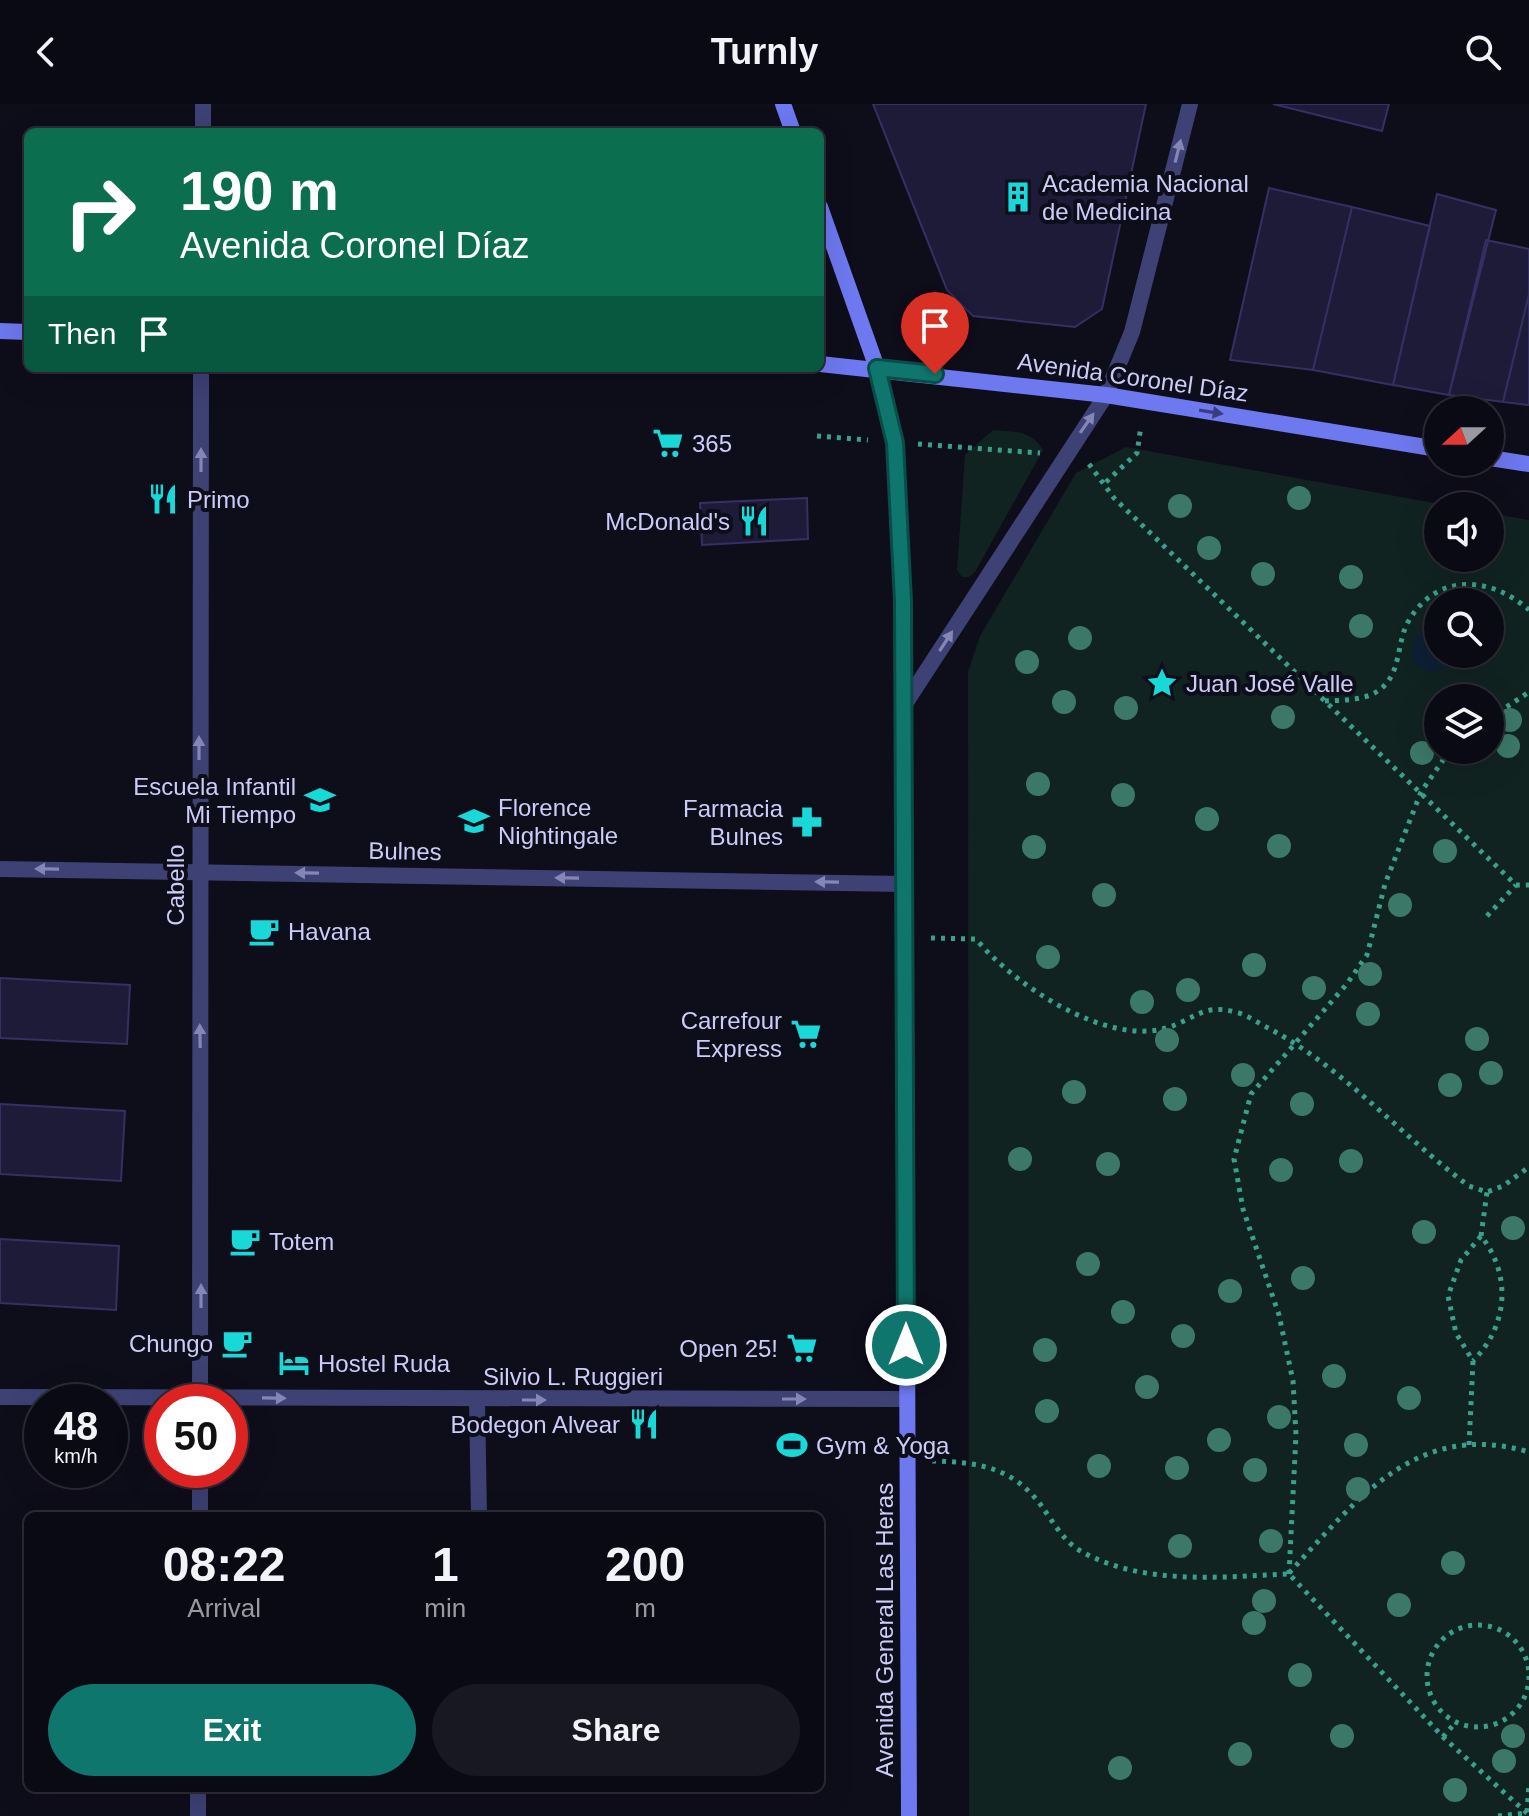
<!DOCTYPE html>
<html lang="en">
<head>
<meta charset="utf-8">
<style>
	:root { --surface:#0a0a14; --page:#181822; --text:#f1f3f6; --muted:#999aa0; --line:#2a2b34; --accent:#0f766e }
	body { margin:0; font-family:Helvetica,sans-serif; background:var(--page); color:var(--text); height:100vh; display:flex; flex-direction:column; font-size:30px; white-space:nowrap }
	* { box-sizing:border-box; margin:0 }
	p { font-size:26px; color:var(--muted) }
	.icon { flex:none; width:44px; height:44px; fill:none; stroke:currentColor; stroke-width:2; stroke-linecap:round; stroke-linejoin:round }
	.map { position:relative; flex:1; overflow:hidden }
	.details { position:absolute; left:24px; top:1408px; width:800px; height:280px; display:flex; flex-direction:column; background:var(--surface); border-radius:12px; box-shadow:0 8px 32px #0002,0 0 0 2px var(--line) }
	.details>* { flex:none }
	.top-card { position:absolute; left:24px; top:24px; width:800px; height:244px; border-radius:12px; box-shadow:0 8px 32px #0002,0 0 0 2px var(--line); background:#0b6e4f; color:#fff; overflow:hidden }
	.needle { width:52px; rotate:249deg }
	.tools { position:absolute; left:1424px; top:292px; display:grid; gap:16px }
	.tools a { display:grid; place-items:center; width:80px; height:80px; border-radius:50%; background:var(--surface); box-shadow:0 8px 32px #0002,0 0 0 2px var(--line); font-size:40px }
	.speed { position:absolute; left:24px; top:1280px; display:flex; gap:16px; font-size:40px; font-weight:700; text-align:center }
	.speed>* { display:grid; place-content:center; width:104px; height:104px; border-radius:50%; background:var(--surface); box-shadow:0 8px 32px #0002,0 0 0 2px var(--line); line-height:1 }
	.speed small { font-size:20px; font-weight:400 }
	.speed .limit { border:12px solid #d22; background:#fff; color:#111 }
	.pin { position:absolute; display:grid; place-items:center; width:68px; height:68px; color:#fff; margin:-82px -34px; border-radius:50% 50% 50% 0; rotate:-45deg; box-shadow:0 0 8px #0007 }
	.pin .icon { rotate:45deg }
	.me { position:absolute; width:88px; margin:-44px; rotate:0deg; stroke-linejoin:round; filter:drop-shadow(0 0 6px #0008) }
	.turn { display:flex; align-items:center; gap:28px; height:168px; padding:0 24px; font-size:36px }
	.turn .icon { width:104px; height:104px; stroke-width:2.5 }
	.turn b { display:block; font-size:56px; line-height:68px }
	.then { display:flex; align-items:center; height:76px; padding:0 24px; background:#0003; gap:16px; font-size:30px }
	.eta { display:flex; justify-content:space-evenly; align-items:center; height:136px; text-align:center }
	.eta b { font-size:48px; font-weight:700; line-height:56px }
	.primary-button { display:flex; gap:16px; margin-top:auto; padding:16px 24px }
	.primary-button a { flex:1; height:92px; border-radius:48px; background:var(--accent); color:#fff; font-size:32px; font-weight:700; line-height:92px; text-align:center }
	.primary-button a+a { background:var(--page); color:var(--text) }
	header { display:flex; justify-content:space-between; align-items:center; height:104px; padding:0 24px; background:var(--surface); font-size:36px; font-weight:700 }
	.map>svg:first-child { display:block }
	.green { fill:#112321; fill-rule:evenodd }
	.water { fill:#0d1f33 }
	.building { fill:#1e1b39; stroke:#343063; stroke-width:2 }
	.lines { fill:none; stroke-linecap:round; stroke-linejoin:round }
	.path { stroke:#39a08e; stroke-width:5; stroke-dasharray:4 6; stroke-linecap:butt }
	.lane { stroke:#3d4174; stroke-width:16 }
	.street { stroke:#3d4174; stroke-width:16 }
	.secondary { stroke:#6e78ef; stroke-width:16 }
	.tree { fill:#3c7868 }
	.oneway { fill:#8486b6 }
	.oneway2 { fill:#393d7a }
	.route-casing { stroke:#0a4d48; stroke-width:20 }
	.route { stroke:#0f766e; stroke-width:14 }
	.labels { text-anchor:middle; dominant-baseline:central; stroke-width:8; stroke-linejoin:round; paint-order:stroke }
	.poi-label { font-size:24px; fill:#ccccf9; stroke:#0e0d1a; text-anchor:start }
	.street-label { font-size:24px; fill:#ccccf9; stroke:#0e0d1a }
</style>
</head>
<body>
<header><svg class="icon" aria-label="back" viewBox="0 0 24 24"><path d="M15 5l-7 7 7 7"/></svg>Turnly<svg class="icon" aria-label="search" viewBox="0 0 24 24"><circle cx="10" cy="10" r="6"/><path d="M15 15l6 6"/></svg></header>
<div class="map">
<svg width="1529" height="1712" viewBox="0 0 1529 1712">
	<rect width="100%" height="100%" fill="#0e0d1a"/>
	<path class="green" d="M 993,326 C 1015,328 1031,326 1043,346 L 975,468 L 969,473 L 962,473 L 957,466 L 965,351 Z
		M 1126,343 L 1451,402 L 1438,402 L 1438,454 L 1490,454 L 1490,409 L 1529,416 L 1529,1712 L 969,1712 L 968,568 L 980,532 L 1076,369 ZM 1438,498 L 1490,498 L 1490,550 L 1438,550 ZM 1438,594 L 1490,594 L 1490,646 L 1438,646 Z"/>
	<path class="water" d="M 1434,524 L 1438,525 L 1438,550 L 1456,550 L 1447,564 L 1430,569 L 1415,560 L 1411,546 L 1417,531 Z"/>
	<path class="building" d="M 873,0 L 1146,0 L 1102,205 L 1075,223 L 973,212 L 947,186 Z
		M 1273,0 L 1389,0 L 1382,27 Z
		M 1269,84 L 1352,103 L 1313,266 L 1230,256 Z
		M 1437,90 L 1496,106 L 1449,291 L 1393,281 Z
		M 1352,103 L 1430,122 L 1393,281 L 1313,266 Z
		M 1486,136 L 1529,145 L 1529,190 L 1503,298 L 1449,291 Z
		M 1529,190 L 1529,301 L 1503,298 Z
		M 807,394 L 808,435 L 702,441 L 700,399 Z
		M 0,874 L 130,881 L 127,940 L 0,934 Z
		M 0,1000 L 125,1007 L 121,1077 L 0,1070 Z
		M 0,1135 L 119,1142 L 116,1206 L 0,1199 Z"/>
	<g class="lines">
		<path class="path" d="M 817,332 L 868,336
			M 918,340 L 1040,349
			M 1089,360 L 1114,394 L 1516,781 L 1529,781
			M 1106,378 L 1137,349 L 1141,322
			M 1325,597 C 1345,596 1369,597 1384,582 C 1401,565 1397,538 1408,518 C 1436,468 1491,472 1529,506
			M 1490,614 L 1529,588
			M 1487,812 L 1516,781
			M 931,834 L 976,835 C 1013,880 1105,942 1166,924 C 1194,916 1203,899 1235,908 C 1246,910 1258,919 1268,924 C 1343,963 1401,1032 1469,1082 L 1487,1088 L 1503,1082 L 1529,1063
			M 1481,1132 L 1487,1088
			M 1469,1341 L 1473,1257 L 1456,1229 L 1448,1192 L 1461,1156 L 1481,1132 C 1512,1171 1508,1222 1473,1257
			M 932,1357 C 978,1358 1014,1363 1043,1404 C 1052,1417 1065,1438 1079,1446 C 1140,1482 1220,1473 1289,1470 L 1443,1633 L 1529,1711
			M 1289,1469 C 1357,1396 1416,1315 1529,1348
			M 1289,1470 L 1296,1331 L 1293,1277 L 1279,1211 L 1243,1105 L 1234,1055 L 1251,990 L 1346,881 L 1367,851 L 1385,780 L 1421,688 L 1450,646
			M1427 1572a51 51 0 1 1 102 0a51 51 0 1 1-102 0Z
			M 1443,1633 L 1456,1618
			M 1498,1712 L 1527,1709 L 1529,1679"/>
		<path class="lane" d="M 477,1296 L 479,1412"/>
		<path class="street" d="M 203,28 L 203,0
			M 903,603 L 1106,291 L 1132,228 L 1190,0
			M 0,765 L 905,780
			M 0,1293 L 906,1295
			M 200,1298 L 201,264
			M 200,1412 L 200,1366
			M 198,1712 L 198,1684"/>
		<path class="secondary" d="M 783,0 L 793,28
			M 820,103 L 877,264 L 895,339 L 903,497 L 905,726 L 909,1712
			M 0,227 L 28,228
			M 820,260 L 1106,291 L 1438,345
			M 1490,354 L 1529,360"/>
	</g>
	<g class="tree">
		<circle cx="1299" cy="394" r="12"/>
		<circle cx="1180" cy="402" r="12"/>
		<circle cx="1209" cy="444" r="12"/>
		<circle cx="1263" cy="470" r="12"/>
		<circle cx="1351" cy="473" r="12"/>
		<circle cx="1361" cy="522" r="12"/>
		<circle cx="1080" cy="534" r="12"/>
		<circle cx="1027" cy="558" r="12"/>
		<circle cx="1064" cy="598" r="12"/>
		<circle cx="1126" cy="604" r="12"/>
		<circle cx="1283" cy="613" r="12"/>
		<circle cx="1510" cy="616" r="12"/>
		<circle cx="1508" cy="642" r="12"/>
		<circle cx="1422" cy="649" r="12"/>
		<circle cx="1038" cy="680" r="12"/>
		<circle cx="1123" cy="691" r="12"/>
		<circle cx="1207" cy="715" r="12"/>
		<circle cx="1279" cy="742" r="12"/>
		<circle cx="1034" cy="743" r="12"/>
		<circle cx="1445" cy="747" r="12"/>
		<circle cx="1104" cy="791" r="12"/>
		<circle cx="1400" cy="801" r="12"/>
		<circle cx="1048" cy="853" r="12"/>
		<circle cx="1254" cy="861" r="12"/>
		<circle cx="1370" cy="870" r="12"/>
		<circle cx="1314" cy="884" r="12"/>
		<circle cx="1188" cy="886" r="12"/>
		<circle cx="1142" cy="898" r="12"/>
		<circle cx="1368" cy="910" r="12"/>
		<circle cx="1477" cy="935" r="12"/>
		<circle cx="1167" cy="936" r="12"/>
		<circle cx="1491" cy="969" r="12"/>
		<circle cx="1243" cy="971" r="12"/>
		<circle cx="1450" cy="981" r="12"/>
		<circle cx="1074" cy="988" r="12"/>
		<circle cx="1175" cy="995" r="12"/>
		<circle cx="1302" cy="1000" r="12"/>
		<circle cx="1020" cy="1055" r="12"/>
		<circle cx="1351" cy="1057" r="12"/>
		<circle cx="1108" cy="1060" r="12"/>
		<circle cx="1281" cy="1066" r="12"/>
		<circle cx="1513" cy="1124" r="12"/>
		<circle cx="1424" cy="1128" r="12"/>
		<circle cx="1088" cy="1160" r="12"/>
		<circle cx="1303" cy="1174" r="12"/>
		<circle cx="1230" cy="1187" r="12"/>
		<circle cx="1123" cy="1208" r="12"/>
		<circle cx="1183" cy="1232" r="12"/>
		<circle cx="1045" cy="1246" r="12"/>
		<circle cx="1334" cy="1272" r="12"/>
		<circle cx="1147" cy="1283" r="12"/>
		<circle cx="1409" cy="1294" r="12"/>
		<circle cx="1047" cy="1307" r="12"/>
		<circle cx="1279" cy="1313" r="12"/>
		<circle cx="1219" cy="1336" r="12"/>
		<circle cx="1356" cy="1341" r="12"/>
		<circle cx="1099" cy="1362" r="12"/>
		<circle cx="1177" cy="1364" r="12"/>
		<circle cx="1255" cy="1366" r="12"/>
		<circle cx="1358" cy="1385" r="12"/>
		<circle cx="1271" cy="1437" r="12"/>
		<circle cx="1180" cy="1442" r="12"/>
		<circle cx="1453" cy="1459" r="12"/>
		<circle cx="1264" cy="1497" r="12"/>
		<circle cx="1399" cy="1501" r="12"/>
		<circle cx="1254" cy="1519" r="12"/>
		<circle cx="1300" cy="1571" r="12"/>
		<circle cx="1342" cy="1632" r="12"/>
		<circle cx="1513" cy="1632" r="12"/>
		<circle cx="1240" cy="1650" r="12"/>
		<circle cx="1504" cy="1657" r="12"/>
		<circle cx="1120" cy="1664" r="12"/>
		<circle cx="1455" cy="1686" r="12"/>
	</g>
	<defs><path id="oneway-solid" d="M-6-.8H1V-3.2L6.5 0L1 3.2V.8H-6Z" transform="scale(2)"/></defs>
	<g class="oneway">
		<use href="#oneway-solid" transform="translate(1178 47) rotate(-76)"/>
		<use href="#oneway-solid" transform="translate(1087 319) rotate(-55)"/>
		<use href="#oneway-solid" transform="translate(201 356) rotate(-90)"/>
		<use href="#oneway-solid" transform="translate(946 537) rotate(-57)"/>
		<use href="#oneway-solid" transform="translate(199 644) rotate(-90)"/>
		<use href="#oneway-solid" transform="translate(47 765) rotate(-179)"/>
		<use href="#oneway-solid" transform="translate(307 769) rotate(-179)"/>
		<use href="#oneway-solid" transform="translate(567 774) rotate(-179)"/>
		<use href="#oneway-solid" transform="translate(827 778) rotate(-179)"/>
		<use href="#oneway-solid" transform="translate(200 932) rotate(-91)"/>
		<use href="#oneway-solid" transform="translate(201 1192) rotate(-90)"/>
		<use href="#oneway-solid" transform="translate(274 1294) rotate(1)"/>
		<use href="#oneway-solid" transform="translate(794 1295)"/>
		<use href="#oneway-solid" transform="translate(534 1296)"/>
	</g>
	<use class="oneway2" href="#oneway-solid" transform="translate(1211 308) rotate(9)"/>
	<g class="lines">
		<g class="route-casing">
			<path id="route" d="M 906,1241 L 903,497 L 895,339 L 877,264 L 935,270"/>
		</g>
		<use href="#route" class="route"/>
	</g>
	<defs>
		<g id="building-bare" transform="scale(2.4)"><path d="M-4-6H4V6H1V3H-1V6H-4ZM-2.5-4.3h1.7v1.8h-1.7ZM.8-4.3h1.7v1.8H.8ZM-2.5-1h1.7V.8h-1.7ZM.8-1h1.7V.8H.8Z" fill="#18d9d7" stroke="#0e0d1a" stroke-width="2.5" paint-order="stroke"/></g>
		<g id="supermarket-bare" transform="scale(2.4)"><path d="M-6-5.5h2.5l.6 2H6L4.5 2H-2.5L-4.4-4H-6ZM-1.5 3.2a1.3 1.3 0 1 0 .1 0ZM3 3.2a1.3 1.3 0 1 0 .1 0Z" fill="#18d9d7" stroke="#0e0d1a" stroke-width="2.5" paint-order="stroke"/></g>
		<g id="restaurant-bare" transform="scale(2.4)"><path d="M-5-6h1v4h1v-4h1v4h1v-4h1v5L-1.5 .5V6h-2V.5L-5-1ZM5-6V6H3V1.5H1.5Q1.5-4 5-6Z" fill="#18d9d7" stroke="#0e0d1a" stroke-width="2.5" paint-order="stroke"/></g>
		<g id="sight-bare" transform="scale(2.4)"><path d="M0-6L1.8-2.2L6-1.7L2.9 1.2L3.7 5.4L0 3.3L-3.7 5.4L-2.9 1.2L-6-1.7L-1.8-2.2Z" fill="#18d9d7" stroke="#0e0d1a" stroke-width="2.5" paint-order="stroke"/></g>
		<g id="school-bare" transform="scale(2.4)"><path d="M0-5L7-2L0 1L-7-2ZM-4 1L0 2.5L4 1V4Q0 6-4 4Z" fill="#18d9d7" stroke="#0e0d1a" stroke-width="2.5" paint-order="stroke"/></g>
		<g id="pharmacy-bare" transform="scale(2.4)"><path d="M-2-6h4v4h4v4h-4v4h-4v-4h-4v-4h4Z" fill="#18d9d7" stroke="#0e0d1a" stroke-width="2.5" paint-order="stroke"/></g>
		<g id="cafe-bare" transform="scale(2.4)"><path d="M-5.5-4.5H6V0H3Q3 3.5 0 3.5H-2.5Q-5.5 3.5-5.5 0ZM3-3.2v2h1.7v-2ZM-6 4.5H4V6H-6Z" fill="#18d9d7" stroke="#0e0d1a" stroke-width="2.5" paint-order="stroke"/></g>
		<g id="hotel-bare" transform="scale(2.4)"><path d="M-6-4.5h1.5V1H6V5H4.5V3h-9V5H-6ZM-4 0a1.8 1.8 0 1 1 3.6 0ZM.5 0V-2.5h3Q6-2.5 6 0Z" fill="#18d9d7" stroke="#0e0d1a" stroke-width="2.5" paint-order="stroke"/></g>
		<g id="stadium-bare" transform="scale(2.4)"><path d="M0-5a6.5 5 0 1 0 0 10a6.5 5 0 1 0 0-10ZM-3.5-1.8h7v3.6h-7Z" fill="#18d9d7" stroke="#0e0d1a" stroke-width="2.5" paint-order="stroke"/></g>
	</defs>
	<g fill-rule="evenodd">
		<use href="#building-bare" x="1018" y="93"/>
		<use href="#supermarket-bare" x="668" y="339"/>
		<use href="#restaurant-bare" x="163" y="395"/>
		<use href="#restaurant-bare" x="754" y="417"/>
		<use href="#sight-bare" x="1162" y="579"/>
		<use href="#school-bare" x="320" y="696"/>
		<use href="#school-bare" x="474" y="717"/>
		<use href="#pharmacy-bare" x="807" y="718"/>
		<use href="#cafe-bare" x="264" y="827"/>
		<use href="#supermarket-bare" x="806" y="930"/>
		<use href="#cafe-bare" x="245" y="1137"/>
		<use href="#cafe-bare" x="237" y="1239"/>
		<use href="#supermarket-bare" x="802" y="1244"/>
		<use href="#hotel-bare" x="294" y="1259"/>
		<use href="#restaurant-bare" x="644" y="1320"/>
		<use href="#stadium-bare" x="792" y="1341"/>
	</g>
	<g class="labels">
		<g class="poi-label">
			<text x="1042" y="79">Academia Nacional<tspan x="1042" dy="28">de Medicina</tspan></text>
			<text x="692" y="339">365</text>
			<text x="187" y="395">Primo</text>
			<text x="730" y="417" text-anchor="end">McDonald's</text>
			<text x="1186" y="579">Juan José Valle</text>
			<text x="296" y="682" text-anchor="end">Escuela Infantil<tspan x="296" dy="28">Mi Tiempo</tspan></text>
			<text x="498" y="703">Florence<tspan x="498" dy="28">Nightingale</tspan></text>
			<text x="783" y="704" text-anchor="end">Farmacia<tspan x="783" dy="28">Bulnes</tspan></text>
			<text x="288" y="827">Havana</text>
			<text x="782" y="916" text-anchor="end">Carrefour<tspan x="782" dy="28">Express</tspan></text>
			<text x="269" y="1137">Totem</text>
			<text x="213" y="1239" text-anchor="end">Chungo</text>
			<text x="778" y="1244" text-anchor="end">Open 25!</text>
			<text x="318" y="1259">Hostel Ruda</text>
			<text x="620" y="1320" text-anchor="end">Bodegon Alvear</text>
			<text x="816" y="1341">Gym &amp; Yoga</text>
		</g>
		<g class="street-label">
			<text transform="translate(1133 273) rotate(8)">Avenida Coronel Díaz</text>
			<text transform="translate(405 747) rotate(1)">Bulnes</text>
			<text transform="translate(175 781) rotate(-90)">Cabello</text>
			<text x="573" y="1272">Silvio L. Ruggieri</text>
			<text transform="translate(884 1526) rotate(-90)">Avenida General Las Heras</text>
		</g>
	</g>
</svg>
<div class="tools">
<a><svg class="needle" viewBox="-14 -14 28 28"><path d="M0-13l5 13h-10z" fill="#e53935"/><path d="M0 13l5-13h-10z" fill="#999aa0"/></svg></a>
<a><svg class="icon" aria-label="sound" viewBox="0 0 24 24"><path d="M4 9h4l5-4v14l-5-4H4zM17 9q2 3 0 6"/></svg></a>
<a><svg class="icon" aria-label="search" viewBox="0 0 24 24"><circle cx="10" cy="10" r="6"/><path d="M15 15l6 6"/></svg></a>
<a><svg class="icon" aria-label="layers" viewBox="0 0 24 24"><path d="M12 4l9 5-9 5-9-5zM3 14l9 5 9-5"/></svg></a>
</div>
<div class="speed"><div>48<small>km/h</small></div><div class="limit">50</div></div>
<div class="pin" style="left:935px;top:270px;background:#d93025"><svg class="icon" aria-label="arrive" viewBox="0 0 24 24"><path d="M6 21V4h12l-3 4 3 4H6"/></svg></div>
<svg class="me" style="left:906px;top:1241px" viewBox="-20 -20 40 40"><circle r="17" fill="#0f766e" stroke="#fff" stroke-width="3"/><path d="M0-11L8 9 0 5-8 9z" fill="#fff"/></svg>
<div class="top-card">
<div class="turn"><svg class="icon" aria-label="right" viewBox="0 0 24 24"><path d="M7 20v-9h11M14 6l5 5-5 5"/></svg><div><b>190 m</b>Avenida Coronel Díaz</div></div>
<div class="then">Then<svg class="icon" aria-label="arrive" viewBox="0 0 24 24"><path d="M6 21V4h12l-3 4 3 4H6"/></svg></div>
</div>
<section class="details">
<div class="eta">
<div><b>08:22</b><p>Arrival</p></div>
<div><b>1</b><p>min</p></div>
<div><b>200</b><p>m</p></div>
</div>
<div class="primary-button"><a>Exit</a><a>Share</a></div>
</section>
</div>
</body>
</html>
